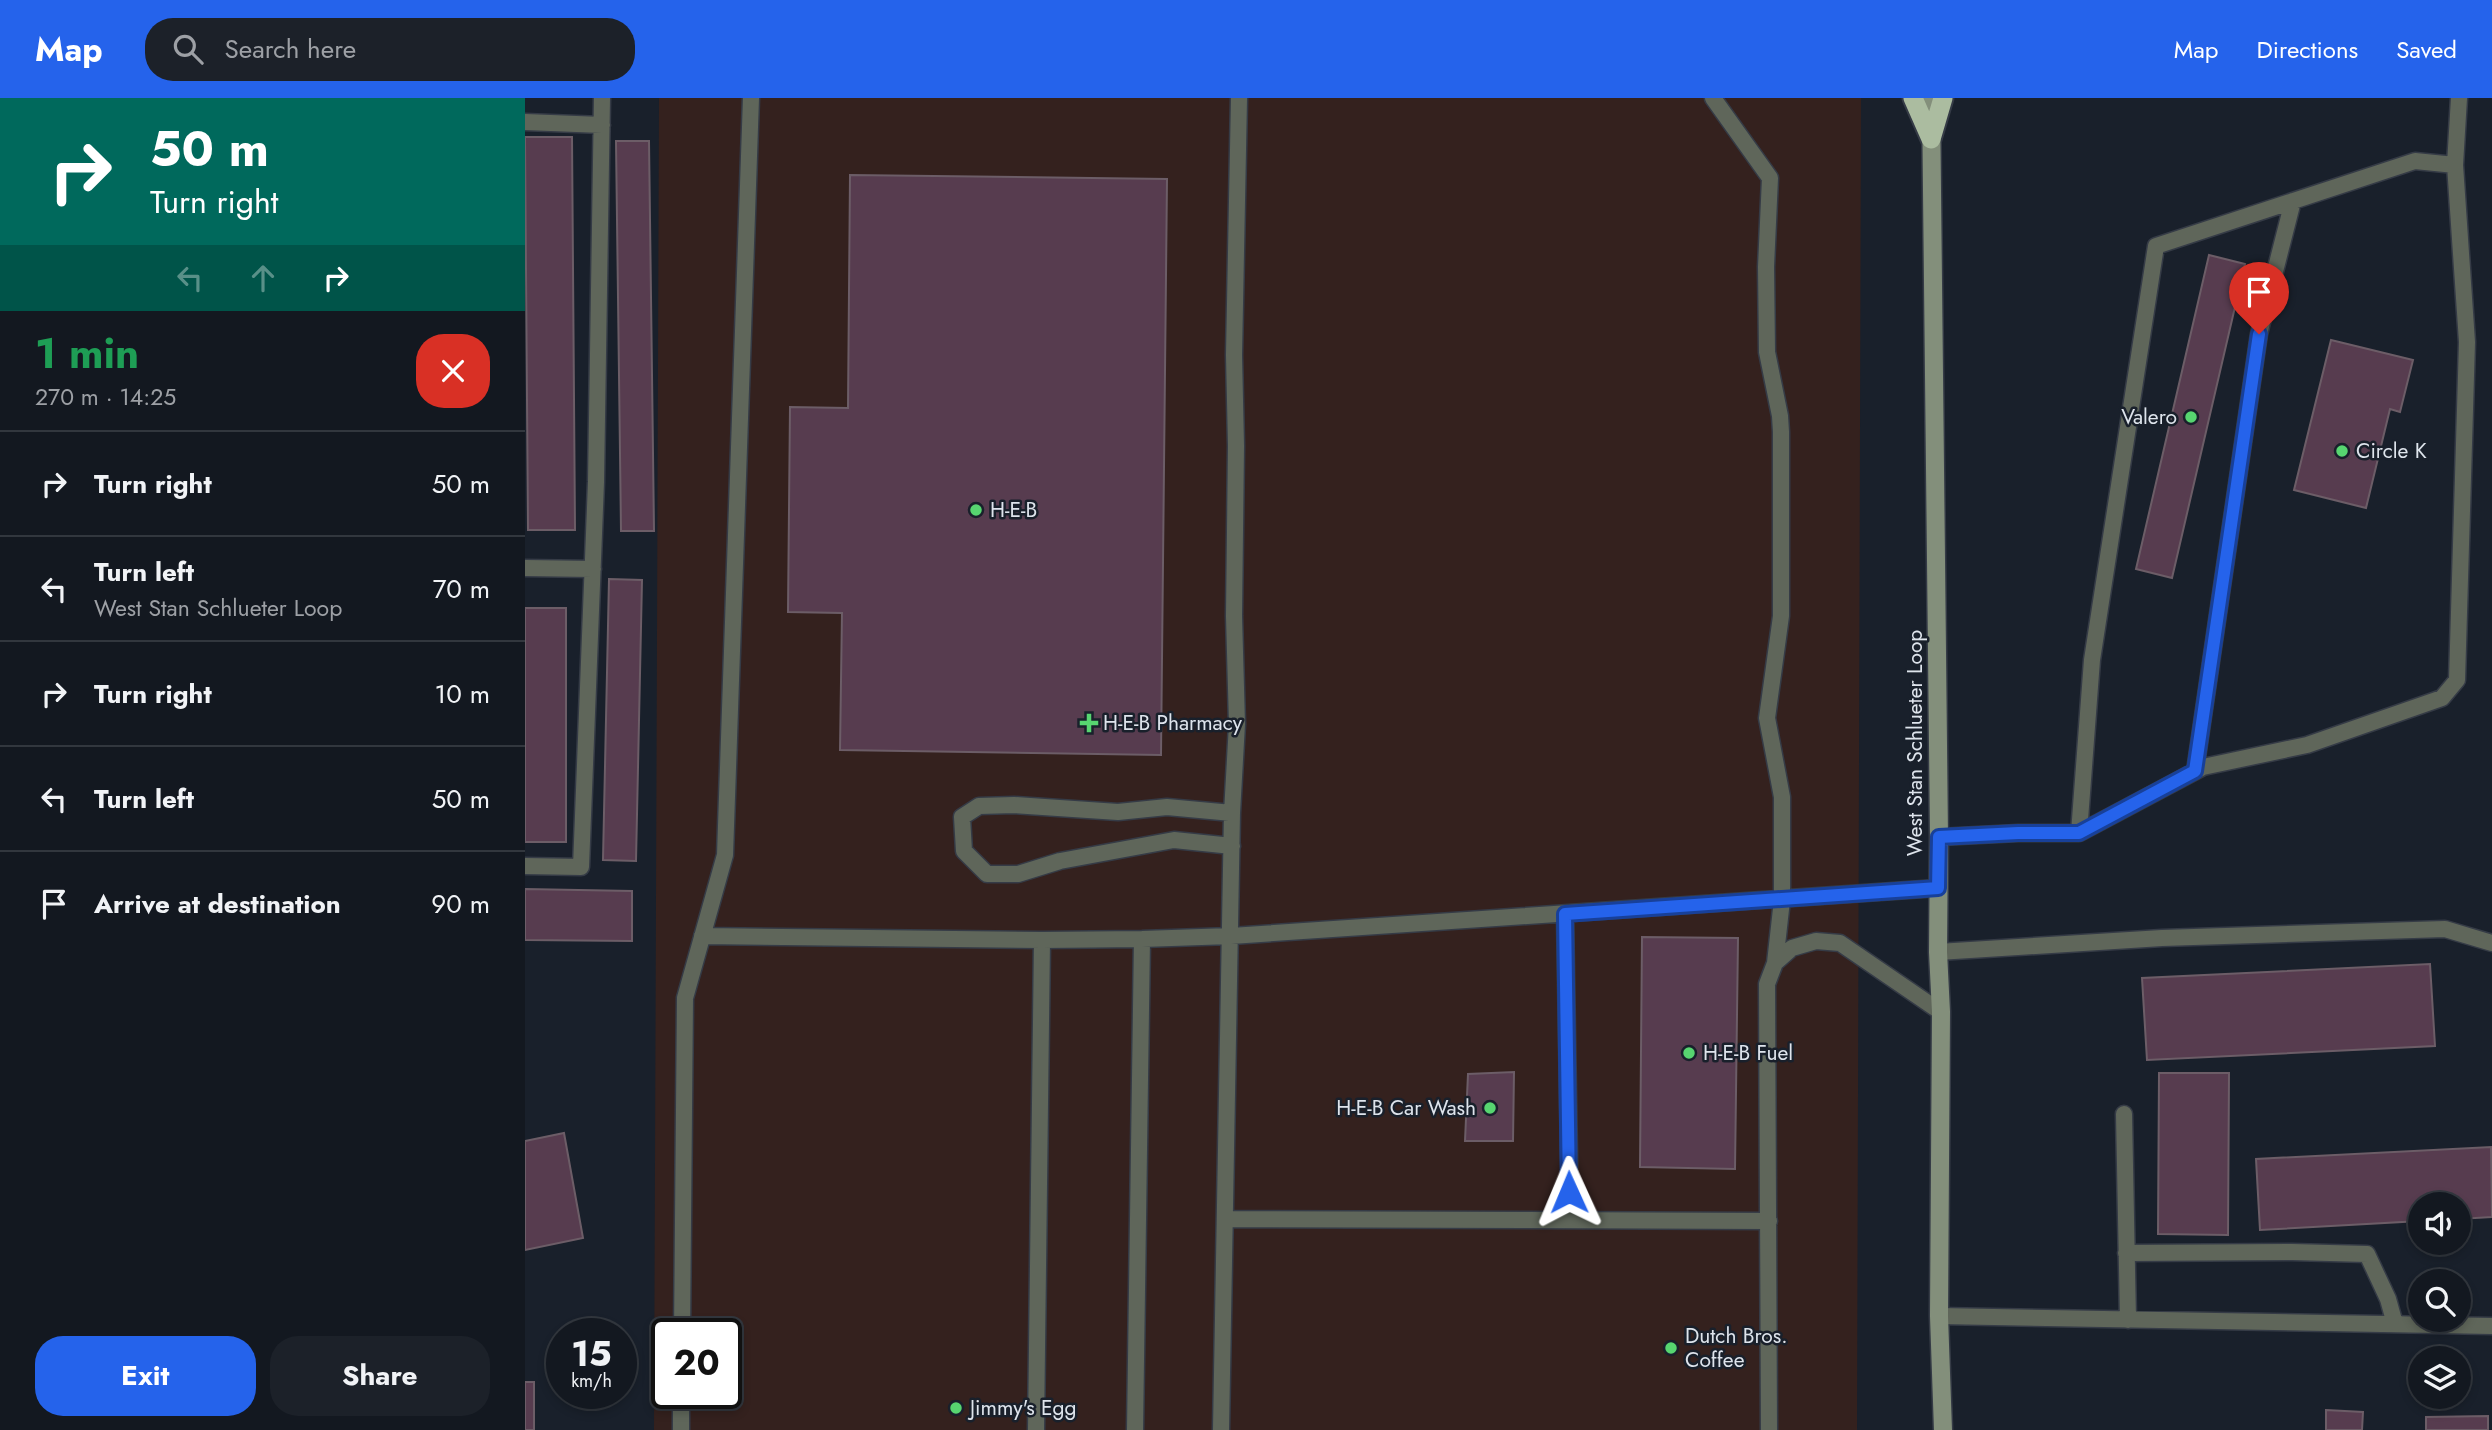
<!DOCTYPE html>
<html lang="en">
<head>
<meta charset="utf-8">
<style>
	:root { --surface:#131820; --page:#1c2129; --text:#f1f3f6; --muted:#9da0a5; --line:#32373e; --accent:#2563eb }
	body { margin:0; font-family:Jost,sans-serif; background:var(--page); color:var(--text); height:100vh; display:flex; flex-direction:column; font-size:26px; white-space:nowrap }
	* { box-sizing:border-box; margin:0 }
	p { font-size:23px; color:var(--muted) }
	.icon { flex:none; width:38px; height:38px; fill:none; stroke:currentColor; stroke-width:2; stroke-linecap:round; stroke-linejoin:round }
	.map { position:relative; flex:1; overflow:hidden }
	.details { display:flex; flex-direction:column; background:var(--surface); width:525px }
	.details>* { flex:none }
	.top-card { background:#00695c; color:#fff; overflow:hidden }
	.tools { position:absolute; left:1883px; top:1094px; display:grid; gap:14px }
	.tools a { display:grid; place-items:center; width:63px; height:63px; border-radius:50%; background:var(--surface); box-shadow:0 4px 10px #0003,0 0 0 2px var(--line); font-size:35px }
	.speed { position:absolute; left:21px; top:1220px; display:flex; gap:14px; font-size:35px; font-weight:700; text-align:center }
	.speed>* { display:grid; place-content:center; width:91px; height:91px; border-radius:50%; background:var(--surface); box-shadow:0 4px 10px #0003,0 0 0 2px var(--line); line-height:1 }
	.speed small { font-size:18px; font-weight:400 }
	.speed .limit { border:4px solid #111; border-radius:10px; background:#fff; color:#111 }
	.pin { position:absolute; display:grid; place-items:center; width:60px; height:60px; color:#fff; margin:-72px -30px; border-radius:50% 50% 50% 0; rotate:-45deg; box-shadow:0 0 7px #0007 }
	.pin .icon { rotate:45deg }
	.me { position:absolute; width:77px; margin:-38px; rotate:359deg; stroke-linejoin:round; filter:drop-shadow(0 0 5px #0008) }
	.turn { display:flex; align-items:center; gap:24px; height:147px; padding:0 35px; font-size:32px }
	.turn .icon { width:91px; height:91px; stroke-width:2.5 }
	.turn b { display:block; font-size:49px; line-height:60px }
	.lanes { display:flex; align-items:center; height:66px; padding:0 35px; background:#0003; justify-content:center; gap:35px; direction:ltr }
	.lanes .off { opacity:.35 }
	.round { display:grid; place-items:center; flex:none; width:74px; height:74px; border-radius:28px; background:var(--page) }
	.summary { display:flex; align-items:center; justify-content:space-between; height:119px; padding:0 35px }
	h1 { font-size:42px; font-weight:700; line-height:52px; color:#1e9e55 }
	.primary-button { display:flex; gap:14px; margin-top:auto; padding:14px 35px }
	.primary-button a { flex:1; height:80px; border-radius:28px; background:var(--accent); color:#fff; font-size:28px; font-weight:700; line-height:80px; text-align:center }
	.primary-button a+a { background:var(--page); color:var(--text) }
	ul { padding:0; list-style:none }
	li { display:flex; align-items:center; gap:21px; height:105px; padding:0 35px; border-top:2px solid var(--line) }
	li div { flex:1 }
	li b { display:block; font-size:26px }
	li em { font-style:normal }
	header { display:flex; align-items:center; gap:42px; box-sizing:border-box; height:98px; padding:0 35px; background:var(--accent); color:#fff }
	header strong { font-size:33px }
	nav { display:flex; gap:38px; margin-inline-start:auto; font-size:24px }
	.search { width:490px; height:63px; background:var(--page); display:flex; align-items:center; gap:18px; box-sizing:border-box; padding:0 24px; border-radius:28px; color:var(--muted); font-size:26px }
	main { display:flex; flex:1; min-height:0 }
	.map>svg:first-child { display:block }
	.commercial { fill:#34211e; fill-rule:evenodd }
	.building { fill:#573c4f; stroke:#6c5d67; stroke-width:2 }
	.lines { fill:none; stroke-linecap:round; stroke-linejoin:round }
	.service-casing { stroke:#353b46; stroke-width:19 }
	.secondary-casing { stroke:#353b46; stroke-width:21 }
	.trunk-casing { stroke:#353b46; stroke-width:23 }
	.service { stroke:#5f665a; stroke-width:16 }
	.secondary { stroke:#838f7b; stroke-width:18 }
	.trunk { stroke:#abbca0; stroke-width:19 }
	.route-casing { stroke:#184099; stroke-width:18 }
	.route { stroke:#2563eb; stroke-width:12 }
	.poi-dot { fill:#57d570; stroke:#19202b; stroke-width:2.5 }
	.labels { text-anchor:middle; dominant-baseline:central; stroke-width:5; stroke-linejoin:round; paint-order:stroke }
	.poi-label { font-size:21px; fill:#dee4ec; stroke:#19202b; text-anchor:start }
	.street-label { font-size:21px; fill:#dee4ec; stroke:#19202b }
</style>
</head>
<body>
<header>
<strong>Map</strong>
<div class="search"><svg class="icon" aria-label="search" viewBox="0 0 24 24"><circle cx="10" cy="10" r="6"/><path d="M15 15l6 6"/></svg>Search here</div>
<nav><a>Map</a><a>Directions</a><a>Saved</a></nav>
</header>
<main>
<section class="details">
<div class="top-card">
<div class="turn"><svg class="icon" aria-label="right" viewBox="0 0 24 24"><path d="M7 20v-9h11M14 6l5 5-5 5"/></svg><div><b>50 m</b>Turn right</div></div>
<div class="lanes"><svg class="icon off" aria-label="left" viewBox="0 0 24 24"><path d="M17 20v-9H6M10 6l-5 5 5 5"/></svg><svg class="icon off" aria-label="ahead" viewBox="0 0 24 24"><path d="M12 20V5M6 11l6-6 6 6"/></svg><svg class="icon" aria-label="right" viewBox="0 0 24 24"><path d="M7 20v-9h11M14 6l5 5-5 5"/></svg></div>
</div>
<div class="summary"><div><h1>1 min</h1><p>270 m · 14:25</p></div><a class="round" style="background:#d93025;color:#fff"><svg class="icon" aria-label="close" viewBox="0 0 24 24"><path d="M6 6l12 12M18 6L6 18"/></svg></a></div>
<ul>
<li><svg class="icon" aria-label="right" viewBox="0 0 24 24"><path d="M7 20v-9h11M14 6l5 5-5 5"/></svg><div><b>Turn right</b></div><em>50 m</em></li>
<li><svg class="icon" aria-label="left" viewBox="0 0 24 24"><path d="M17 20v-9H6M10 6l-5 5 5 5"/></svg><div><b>Turn left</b><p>West Stan Schlueter Loop</p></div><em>70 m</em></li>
<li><svg class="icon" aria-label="right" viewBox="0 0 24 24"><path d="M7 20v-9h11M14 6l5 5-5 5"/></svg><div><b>Turn right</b></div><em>10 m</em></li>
<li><svg class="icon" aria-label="left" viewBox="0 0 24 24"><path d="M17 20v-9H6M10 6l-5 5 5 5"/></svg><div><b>Turn left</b></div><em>50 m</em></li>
<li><svg class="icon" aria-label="arrive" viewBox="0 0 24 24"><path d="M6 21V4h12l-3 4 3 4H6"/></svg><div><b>Arrive at destination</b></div><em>90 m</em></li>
</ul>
<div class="primary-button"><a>Exit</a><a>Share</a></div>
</section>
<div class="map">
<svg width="1967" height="1332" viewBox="0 0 1967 1332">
	<rect width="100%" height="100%" fill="#19202b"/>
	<path class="commercial" d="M 134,0 L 1336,0 L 1332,1332 L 129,1332 ZM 142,1236 L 201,1236 L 201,1295 L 142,1295 Z"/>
	<path class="building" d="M 0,39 L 47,39 L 50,432 L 3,432 Z
		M 91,43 L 124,43 L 129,433 L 96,433 Z
		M 325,77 L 642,81 L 636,657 L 315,652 L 317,515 L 263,514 L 265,309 L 323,310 Z
		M 1684,157 L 1720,166 L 1647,480 L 1611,471 Z
		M 1806,242 L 1888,262 L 1875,314 L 1865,311 L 1841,410 L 1769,392 Z
		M 84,481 L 117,482 L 111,763 L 78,762 Z
		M 0,510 L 41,510 L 41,744 L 0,744 Z
		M 0,791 L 107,793 L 107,843 L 0,842 Z
		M 1117,839 L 1213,840 L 1210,1071 L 1115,1069 Z
		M 1905,866 L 1910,948 L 1622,962 L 1617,880 Z
		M 989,974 L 988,1043 L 940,1043 L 943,976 Z
		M 1634,975 L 1704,975 L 1703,1137 L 1633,1136 Z
		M 39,1035 L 58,1140 L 0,1152 L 0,1043 Z
		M 1966,1049 L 1967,1119 L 1934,1121 L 1934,1106 L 1895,1106 L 1895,1123 L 1735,1132 L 1731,1061 Z
		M 0,1284 L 9,1284 L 9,1332 L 0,1332 Z
		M 1801,1312 L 1838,1314 L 1837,1332 L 1801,1332 Z
		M 1963,1318 L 1963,1332 L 1901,1332 L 1901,1319 Z"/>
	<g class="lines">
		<g class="service-casing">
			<path id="service" d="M 1188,0 L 1245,80 L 1241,169 L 1242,254 L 1255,318 L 1256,334 L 1256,518 L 1242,620 L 1257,699 L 1257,802 L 1250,865
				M 0,24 L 77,27
				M 0,470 L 68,471
				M 1670,673 L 1734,236 L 1768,103
				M 1554,735 L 1567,562 L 1631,148 L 1890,63 L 1930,67
				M 1414,739 L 1493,735 L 1554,735 L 1678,669 L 1782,647 L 1917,600 L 1932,582 L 1942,244 L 1930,67 L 1934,0
				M 707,748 L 649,742 L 535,763 L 493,776 L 462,776 L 439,753 L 437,719 L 454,708 L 489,707 L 593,714 L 642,709 L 707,715
				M 0,768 L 56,769 L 71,384 L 77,0
				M 1040,816 L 1045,1122
				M 177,838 L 517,842 L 617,841 L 706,838 L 1413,790
				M 1413,854 L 1637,840 L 1920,831 L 1967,845
				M 1599,1016 L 1603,1222
				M 701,1121 L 1244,1123
				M 1601,1155 L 1767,1154 L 1842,1156 L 1863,1201 L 1870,1226
				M 1414,1218 L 1967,1228
				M 157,1236 L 160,900 L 200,757 L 226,0
				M 156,1332 L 156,1295
				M 511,1332 L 517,842
				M 610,1332 L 617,841
				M 696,1332 L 707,715 L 712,626 L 709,518 L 711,348 L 709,257 L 714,0
				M 1244,1332 L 1242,886 L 1250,865 L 1267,850 L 1291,843 L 1315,845 L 1416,914"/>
		</g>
		<g class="secondary-casing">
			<path id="secondary" d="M 1406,0 L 1414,739 L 1413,854 L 1416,914 L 1414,1218 L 1418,1332"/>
		</g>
		<g class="trunk-casing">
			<path id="trunk" d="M 1388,0 L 1406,41
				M 1406,41 L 1418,0"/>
		</g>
		<use href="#service" class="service"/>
		<use href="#secondary" class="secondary"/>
		<use href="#trunk" class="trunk"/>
	</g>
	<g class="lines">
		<g class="route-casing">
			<path id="route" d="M 1044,1094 L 1040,816 L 1413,790 L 1414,739 L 1493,735 L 1554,735 L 1670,673 L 1734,236"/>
		</g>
		<use href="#route" class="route"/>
	</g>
	<g class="poi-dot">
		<circle cx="1666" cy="319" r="7"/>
		<circle cx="1817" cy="353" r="7"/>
		<circle cx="451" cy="412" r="7"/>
		<path d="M560.5 614.5h7v7h7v7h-7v7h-7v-7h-7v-7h7z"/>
		<circle cx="1164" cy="955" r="7"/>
		<circle cx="965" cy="1010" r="7"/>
		<circle cx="1146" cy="1250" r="7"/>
		<circle cx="431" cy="1310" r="7"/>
	</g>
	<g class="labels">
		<g class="poi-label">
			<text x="1652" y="319" text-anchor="end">Valero</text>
			<text x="1831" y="353">Circle K</text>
			<text x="465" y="412">H-E-B</text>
			<text x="578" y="625">H-E-B Pharmacy</text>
			<text x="1178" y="955">H-E-B Fuel</text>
			<text x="951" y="1010" text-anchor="end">H-E-B Car Wash</text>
			<text x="1160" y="1238">Dutch Bros.<tspan x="1160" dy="24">Coffee</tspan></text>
			<text x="445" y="1310">Jimmy's Egg</text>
		</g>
		<g class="street-label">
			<text transform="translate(1390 645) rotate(-90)">West Stan Schlueter Loop</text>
		</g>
	</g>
</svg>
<div class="tools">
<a><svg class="icon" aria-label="sound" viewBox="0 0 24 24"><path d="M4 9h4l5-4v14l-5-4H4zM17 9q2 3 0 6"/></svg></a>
<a><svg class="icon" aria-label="search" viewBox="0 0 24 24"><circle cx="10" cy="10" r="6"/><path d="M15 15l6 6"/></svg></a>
<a><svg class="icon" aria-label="layers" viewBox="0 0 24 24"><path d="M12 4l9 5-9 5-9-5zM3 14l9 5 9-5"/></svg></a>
</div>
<div class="speed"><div>15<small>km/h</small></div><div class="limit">20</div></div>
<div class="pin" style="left:1734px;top:236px;background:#d93025"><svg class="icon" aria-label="arrive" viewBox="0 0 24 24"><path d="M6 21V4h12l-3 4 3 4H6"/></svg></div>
<svg class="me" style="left:1044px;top:1094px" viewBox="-20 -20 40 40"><path d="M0-17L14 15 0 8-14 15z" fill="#2563eb" stroke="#fff" stroke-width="4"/></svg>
</div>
</main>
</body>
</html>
